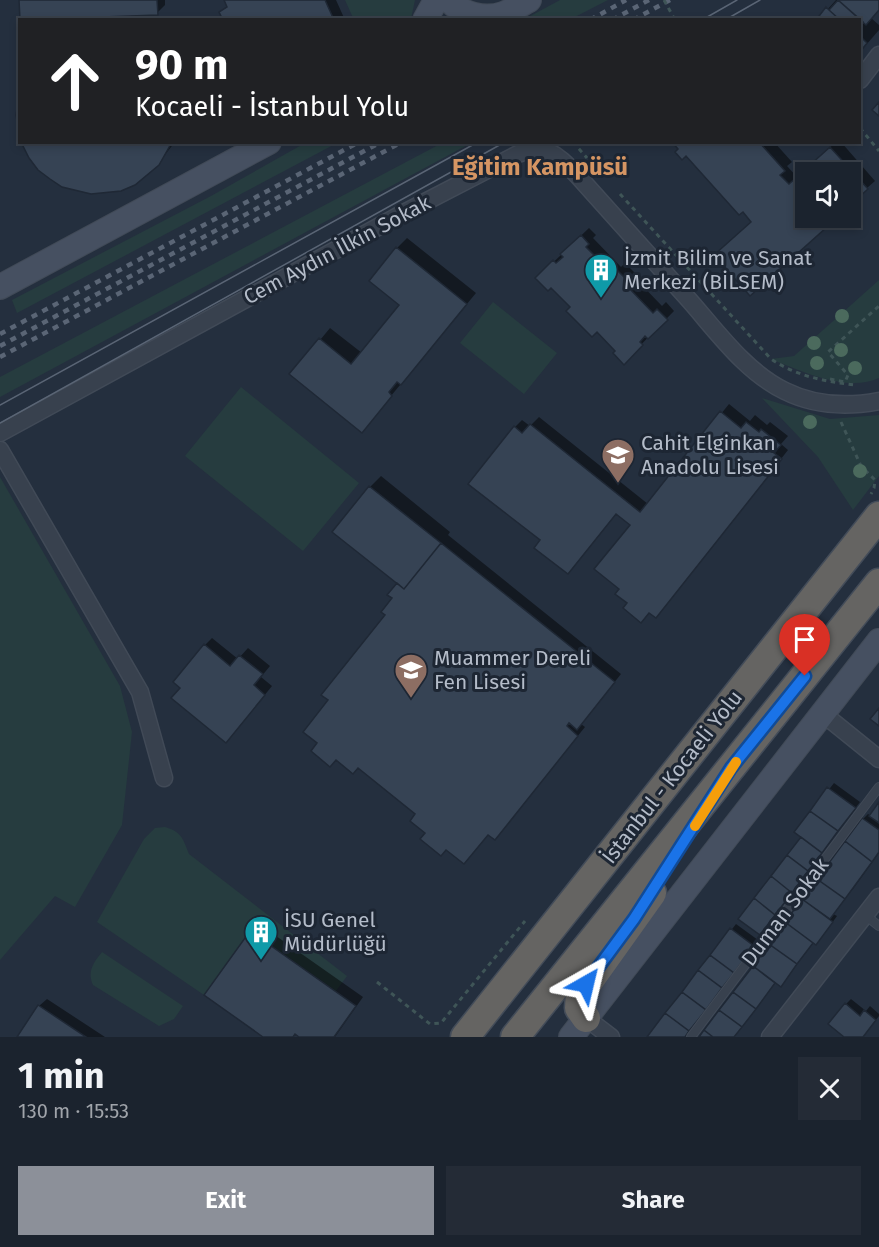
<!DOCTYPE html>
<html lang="en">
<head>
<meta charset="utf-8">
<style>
	:root { --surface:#1b232e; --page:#242b36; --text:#f1f3f6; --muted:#a0a4aa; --line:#39404a; --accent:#8c9099 }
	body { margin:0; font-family:"Fira Sans",sans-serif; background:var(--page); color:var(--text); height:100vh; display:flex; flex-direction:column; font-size:22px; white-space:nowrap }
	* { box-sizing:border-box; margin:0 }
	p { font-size:20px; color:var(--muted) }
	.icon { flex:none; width:33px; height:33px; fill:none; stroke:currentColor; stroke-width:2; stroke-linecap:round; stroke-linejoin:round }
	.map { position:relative; height:1037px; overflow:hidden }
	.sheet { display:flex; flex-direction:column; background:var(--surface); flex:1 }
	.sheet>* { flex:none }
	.top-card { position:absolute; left:18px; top:18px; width:843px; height:126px; border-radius:0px; box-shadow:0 3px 9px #0003,0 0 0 2px var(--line); background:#202124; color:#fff; overflow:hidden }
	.controls { position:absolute; left:795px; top:162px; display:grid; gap:12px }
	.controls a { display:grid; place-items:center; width:66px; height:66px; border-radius:0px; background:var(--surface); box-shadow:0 3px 9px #0003,0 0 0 2px var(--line); font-size:30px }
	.pin { position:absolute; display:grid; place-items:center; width:51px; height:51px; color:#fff; margin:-62px -26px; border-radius:50% 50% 50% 0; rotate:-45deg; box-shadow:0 0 6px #0007 }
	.pin .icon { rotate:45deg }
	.me { position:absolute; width:66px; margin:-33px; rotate:37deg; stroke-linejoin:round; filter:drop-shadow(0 0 4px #0008) }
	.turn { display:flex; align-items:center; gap:21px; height:126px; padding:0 18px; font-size:27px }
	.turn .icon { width:78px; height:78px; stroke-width:2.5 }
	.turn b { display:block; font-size:42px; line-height:51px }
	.round { display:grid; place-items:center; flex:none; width:63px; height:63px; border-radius:0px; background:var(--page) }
	.summary { display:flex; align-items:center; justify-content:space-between; height:102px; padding:0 18px }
	h1 { font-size:36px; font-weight:700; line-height:45px }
	.primary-button { display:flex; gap:12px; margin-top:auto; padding:12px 18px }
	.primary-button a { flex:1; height:69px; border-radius:0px; background:var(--accent); color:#fff; font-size:24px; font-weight:700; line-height:69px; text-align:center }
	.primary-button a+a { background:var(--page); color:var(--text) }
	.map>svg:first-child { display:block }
	.green { fill:#263c3f }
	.shadow { fill:#0007 }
	.building { fill:#364354; stroke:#1f2835; stroke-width:1.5 }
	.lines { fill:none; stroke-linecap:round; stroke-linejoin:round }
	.service-casing { stroke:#414a57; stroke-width:10 }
	.minor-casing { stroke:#414a57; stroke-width:19 }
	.secondary-casing { stroke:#414a57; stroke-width:26 }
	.trunk-casing { stroke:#434c59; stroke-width:31 }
	.path { stroke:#3f5557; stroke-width:3; stroke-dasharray:4.5 4.5; stroke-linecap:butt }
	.service { stroke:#38414e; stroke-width:8 }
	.minor { stroke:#38414e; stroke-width:16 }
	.secondary { stroke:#465061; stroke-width:24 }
	.trunk { stroke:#656462; stroke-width:28 }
	.tram { stroke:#5a6575; stroke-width:1.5 }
	.rail { stroke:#5a6575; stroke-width:4.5; stroke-dasharray:6 6; stroke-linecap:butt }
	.path-bridge { stroke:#3f5557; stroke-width:3; stroke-dasharray:4.5 4.5; stroke-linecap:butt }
	.tree { fill:#4b6a5d }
	.route-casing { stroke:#114b97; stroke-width:15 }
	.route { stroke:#1a73e8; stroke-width:10 }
	.slow { stroke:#f59e0b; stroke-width:10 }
	.labels { text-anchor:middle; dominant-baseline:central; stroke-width:6; stroke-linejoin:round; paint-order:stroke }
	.street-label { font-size:21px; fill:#b4bcc9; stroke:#1d2633 }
	.poi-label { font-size:21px; fill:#b4bcc9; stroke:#1d2633; text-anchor:start }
	.quarter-label { font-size:24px; font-weight:bold; fill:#d59563; stroke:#1d2633 }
</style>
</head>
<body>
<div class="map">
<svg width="879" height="1037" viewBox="0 0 879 1037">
	<rect width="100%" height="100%" fill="#242f3e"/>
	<path class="green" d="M 345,0 L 415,0 L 411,19 L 354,20 Z
		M 560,0 L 608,0 L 571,19 L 525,19 Z
		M 305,143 L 337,143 L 17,313 L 12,300 L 211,196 Z
		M 442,143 L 471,143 L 0,397 L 0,377 Z
		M 879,280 L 879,378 C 848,393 800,371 771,359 L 794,356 Z
		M 493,302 L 557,353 L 524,394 L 460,343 Z
		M 241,387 L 359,483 L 303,551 L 185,456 Z
		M 762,398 L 830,419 L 879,415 L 879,476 L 853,510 L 818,457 Z
		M 0,477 L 120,686 L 132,732 L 122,825 L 75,907 L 55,896 L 0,960 Z
		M 165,827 C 182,832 183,839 189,854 L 347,976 L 336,991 L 250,931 L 204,995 L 97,922 L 144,839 L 155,828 Z
		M 102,952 L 183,1006 L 174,1019 L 159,1026 L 93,985 C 87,972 93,963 102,952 Z"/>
	<path class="shadow" d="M 21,0 L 165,0 L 165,5 L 157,13 Z
		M 225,0 L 336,0 L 345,20 L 224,20 L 221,12 L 228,5 Z
		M 836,0 L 879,0 L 879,9 L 871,18 L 879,25 L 879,30 L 860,52 L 860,20 L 818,20 Z
		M 23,142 L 175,142 L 156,166 Z
		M 674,142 L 774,142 L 792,162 L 787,166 L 797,177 L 836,142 L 841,142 L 875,181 L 867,188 L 850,172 L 806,172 L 806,218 L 835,218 L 750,294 L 753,221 Z
		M 589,228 L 596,235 L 593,238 L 621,267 L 625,263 L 636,274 L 634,277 L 662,306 L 666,302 L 674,311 L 624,362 L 617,351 L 551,286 L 537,278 Z
		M 407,238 L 476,293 L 362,431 L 292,374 L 330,328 L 362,353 L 401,305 L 397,248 Z
		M 729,404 L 750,421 L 755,415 L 767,425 L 770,422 L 788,436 L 781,444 L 788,450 L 664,608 L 650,611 L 629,603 L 621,589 L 632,524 L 617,512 L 542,540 L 515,427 L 522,420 L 530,426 L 539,417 L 648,504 Z
		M 381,476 L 450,532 L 448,535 L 621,674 L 581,724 L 585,727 L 502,830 L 489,833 L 464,862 L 427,833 L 417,814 L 358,767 L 319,743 L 330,700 L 387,615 L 399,583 L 370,487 Z
		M 212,638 L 238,659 L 248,648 L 270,666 L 261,677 L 272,686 L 234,733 L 182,688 L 205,645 Z
		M 834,783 L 860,802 L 764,928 L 803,836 L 796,832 Z
		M 879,805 L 879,853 L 853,889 L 839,903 L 833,914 L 837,916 L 821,938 L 814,942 L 785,980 L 776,981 L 734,1037 L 700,1037 L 863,819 L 868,814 L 871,816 Z
		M 259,924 L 363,997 L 335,1037 L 301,1037 L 296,1033 L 293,1037 L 265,1037 L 206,995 L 251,932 Z
		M 736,924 L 758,940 L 684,1037 L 649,1037 Z
		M 47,999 L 105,1037 L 19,1037 L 39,1006 Z
		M 851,999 L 866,1011 L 870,1006 L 879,1014 L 879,1016 L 862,1037 L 847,1037 L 846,1004 Z"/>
	<path class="building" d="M 19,0 L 157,0 L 158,15 L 20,20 Z
		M 224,0 L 325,0 L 334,20 L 223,20 L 219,12 L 227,7 Z
		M 838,0 L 863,22 L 860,27 L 860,20 L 840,20 L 829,10 Z
		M 838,0 L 879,0 L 879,10 L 866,25 Z
		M 826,7 L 829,10 L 840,20 L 816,20 Z
		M 860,36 L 867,43 L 860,52 Z
		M 20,90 L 20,136 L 16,115 Z
		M 879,102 L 879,116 L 872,110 Z
		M 21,142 L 172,142 L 159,165 L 135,185 L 121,191 L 91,194 L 62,187 L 50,179 L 38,170 L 29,158 Z
		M 672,142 L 759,142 L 785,171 L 780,175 L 789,184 L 830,147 L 868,189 L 850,205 L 850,172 L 806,172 L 806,218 L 837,218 L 750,296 L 714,255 L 751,222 L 743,212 L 739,215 L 686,156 L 682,160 L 675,152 L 678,149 Z
		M 581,235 L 589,244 L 586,247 L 612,273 L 616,269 L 630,283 L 627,286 L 653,313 L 657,309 L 668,320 L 648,339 L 645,336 L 640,342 L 643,345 L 624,365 L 613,353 L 615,351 L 597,332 L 592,337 L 566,311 L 570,307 L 551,288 L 548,291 L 535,278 L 553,260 L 556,263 L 563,257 L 560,254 Z
		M 396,247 L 467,304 L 401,385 L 397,382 L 389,392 L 392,396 L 362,433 L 289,374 L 319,338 L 351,364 L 399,305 L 369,281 Z
		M 720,411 L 741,428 L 746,422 L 759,432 L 761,429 L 781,445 L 774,453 L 782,459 L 656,618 L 649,613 L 641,623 L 623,608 L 627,603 L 615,594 L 619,589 L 594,569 L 630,525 L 616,514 L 568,574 L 534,548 L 540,540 L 468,484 L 514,426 L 522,433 L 530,424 L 640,512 Z
		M 369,486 L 441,543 L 404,589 L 332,532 Z
		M 441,543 L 615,682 L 577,730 L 569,723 L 567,726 L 578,736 L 495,840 L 488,835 L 464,864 L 446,850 L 441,856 L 420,839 L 425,833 L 410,821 L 415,814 L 358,768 L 353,774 L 336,760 L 330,767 L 311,751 L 317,743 L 303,732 L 328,700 L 321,695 L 385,615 L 381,612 L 392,598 L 387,595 L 397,583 L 404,589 Z
		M 204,644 L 230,666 L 239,655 L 263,674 L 254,685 L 265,695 L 226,743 L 171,698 L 180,688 L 173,682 Z
		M 879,708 L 879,726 L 870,719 Z
		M 827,787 L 856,808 L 838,831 L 810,811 Z
		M 879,802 L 879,823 L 869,816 Z
		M 810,811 L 838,831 L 822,853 L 794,832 Z
		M 862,818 L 879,830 L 879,852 L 872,862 L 845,841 Z
		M 801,837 L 822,853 L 808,871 L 787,855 Z
		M 845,841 L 872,862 L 845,899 L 817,879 Z
		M 787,855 L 808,871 L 792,893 L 771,876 Z
		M 771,876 L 792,893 L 775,915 L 754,898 Z
		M 817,879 L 845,899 L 830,919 L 802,899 Z
		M 754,898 L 775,915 L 760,935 L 738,919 Z
		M 802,899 L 833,922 L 816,945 L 785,922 Z
		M 785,922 L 813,943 L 797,964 L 769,944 Z
		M 730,928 L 754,946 L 734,973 L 710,955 Z
		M 250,931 L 356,1006 L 334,1037 L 299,1037 L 295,1034 L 293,1037 L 263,1037 L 204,995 Z
		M 769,944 L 797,964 L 781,987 L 753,966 Z
		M 710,955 L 734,973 L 722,988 L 698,970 Z
		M 753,966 L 775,983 L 756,1009 L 733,992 Z
		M 698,970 L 722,988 L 706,1010 L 682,992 Z
		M 682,992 L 706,1010 L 689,1031 L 665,1013 Z
		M 733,992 L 756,1009 L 742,1027 L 719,1010 Z
		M 845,1003 L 860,1016 L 864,1010 L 876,1020 L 863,1037 L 844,1037 L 828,1024 Z
		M 38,1005 L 86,1037 L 17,1037 Z
		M 719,1010 L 742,1027 L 734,1037 L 713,1037 L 704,1030 Z
		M 665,1013 L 689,1031 L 685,1037 L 647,1037 Z
		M 704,1030 L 713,1037 L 699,1037 Z"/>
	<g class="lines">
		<g class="service-casing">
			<path id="service" d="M 865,915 L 879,926
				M 691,1037 L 879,787"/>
		</g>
		<g class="minor-casing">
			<path id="minor" d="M 860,80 L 879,55
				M 0,433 L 396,217 L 518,154 C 546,142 558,156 577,175 C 615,217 652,259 690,301 C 718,333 746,372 785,391 C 815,406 847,407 879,401
				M 0,450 L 140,692 L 164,778
				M 822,713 L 879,759
				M 586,1018 L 611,1037
				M 770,1037 L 879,897"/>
		</g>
		<g class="secondary-casing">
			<path id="secondary" d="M 449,0 C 462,15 485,20 503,14 C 512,11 521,4 529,0
				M 425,20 L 436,0
				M 0,287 L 269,142
				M 571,1037 L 879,641"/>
		</g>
		<g class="trunk-casing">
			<path id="trunk" d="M 586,1018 L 579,1008 L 580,994 L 652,893
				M 465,1037 L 879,516
				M 515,1037 L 879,583"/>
		</g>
		<path class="path" d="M 860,128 L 879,151
			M 573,142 L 587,158
			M 620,194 L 771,359 C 796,376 826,382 856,385
			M 830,379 L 845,382 L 848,375 L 828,352 L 879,306
			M 841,422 L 861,466 L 875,480 L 874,488 L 871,494
			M 377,982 L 430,1024 L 441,1023 L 525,921"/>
		<use href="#service" class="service"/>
		<use href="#minor" class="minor"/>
		<use href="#secondary" class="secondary"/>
		<use href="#trunk" class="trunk"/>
		<path class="tram" d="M 702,20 L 737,0
			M 725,20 L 760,0
			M 0,405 L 478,142
			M 0,423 L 505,142"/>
		<path class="rail" d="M 590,20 L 626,0
			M 612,20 L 649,0
			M 633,20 L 670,0
			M 0,334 L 359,142
			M 0,346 L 381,142
			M 0,357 L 402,142"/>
		<path class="path-bridge" d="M 664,0 L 675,20"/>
	</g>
	<g class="tree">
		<circle cx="842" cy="316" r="7"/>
		<circle cx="814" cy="343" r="7"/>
		<circle cx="841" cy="350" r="7"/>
		<circle cx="817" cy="363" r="7"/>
		<circle cx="855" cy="368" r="7"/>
		<circle cx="810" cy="422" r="7"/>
		<circle cx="860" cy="471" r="7"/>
	</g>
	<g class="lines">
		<g class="route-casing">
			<path id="route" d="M 586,984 L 634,919 L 731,768 L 805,676"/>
		</g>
		<use href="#route" class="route"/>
		<path class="slow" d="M 695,826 L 736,762"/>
	</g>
	<defs>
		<g id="building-pin" transform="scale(1.725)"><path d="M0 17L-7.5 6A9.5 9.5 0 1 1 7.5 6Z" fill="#0f9aa8" stroke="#1d2633"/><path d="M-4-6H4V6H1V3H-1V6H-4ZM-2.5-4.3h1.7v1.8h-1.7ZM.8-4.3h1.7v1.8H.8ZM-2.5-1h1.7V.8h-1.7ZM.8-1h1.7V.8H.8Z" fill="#fff"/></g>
		<g id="school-pin" transform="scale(1.725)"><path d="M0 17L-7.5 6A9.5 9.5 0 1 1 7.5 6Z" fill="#8d6e63" stroke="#1d2633"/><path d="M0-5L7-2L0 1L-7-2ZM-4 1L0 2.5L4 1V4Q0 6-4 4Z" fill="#fff"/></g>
	</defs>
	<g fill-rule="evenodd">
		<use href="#building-pin" x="601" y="270"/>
		<use href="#school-pin" x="618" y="455"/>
		<use href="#school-pin" x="411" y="670"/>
		<use href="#building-pin" x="261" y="932"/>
	</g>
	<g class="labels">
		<g class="street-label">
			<text transform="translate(337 250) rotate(-28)">Cem Aydın İlkin Sokak</text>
			<text transform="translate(672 777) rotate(-52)">İstanbul - Kocaeli Yolu</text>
			<text transform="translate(785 912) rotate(-53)">Duman Sokak</text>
		</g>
		<g class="poi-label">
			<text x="624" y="258">İzmit Bilim ve Sanat<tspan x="624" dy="24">Merkezi (BİLSEM)</tspan></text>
			<text x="641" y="443">Cahit Elginkan<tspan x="641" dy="24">Anadolu Lisesi</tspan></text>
			<text x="434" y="658">Muammer Dereli<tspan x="434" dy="24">Fen Lisesi</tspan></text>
			<text x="284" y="920">İSU Genel<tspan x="284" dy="24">Müdürlüğü</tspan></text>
		</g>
		<g class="quarter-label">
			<text x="540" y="167">Eğitim Kampüsü</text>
		</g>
	</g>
</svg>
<div class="controls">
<a><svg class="icon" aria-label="sound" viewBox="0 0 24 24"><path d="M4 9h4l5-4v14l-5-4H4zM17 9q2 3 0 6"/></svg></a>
</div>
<div class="pin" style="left:805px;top:676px;background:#d93025"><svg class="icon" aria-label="arrive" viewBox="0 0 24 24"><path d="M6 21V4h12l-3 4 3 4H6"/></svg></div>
<svg class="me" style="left:586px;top:984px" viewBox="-20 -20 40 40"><path d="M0-17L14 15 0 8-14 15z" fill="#1a73e8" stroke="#fff" stroke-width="4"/></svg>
<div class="top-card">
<div class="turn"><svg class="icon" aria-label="ahead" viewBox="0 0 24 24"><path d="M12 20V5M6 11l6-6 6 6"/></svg><div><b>90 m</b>Kocaeli - İstanbul Yolu</div></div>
</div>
</div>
<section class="sheet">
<div class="summary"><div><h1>1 min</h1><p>130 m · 15:53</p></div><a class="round"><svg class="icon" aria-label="close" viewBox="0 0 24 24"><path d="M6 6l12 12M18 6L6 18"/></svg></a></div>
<div class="primary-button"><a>Exit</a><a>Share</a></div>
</section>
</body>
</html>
